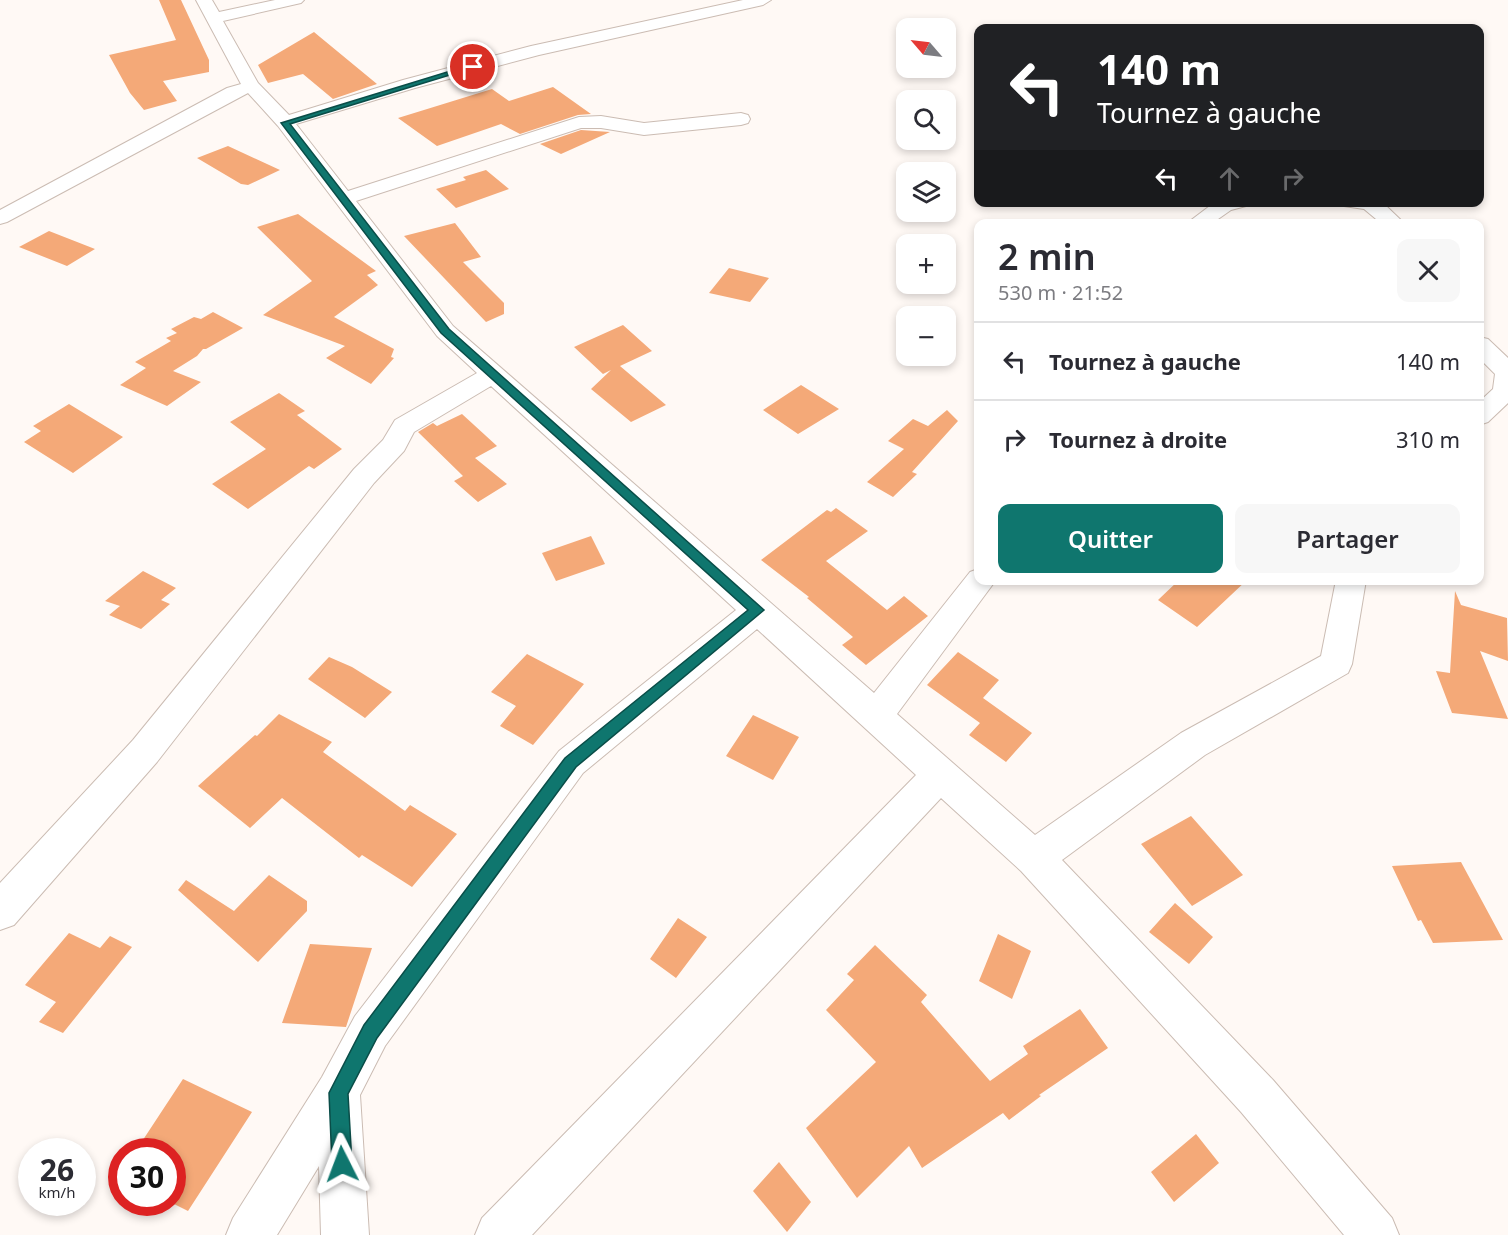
<!DOCTYPE html>
<html lang="fr">
<head>
<meta charset="utf-8">
<style>
	:root { --surface:#fff; --page:#f7f7f7; --text:#2b2b33; --muted:#7c7c81; --line:#e1e1e2; --accent:#0f766e }
	body { margin:0; font-family:"Noto Sans",sans-serif; background:var(--page); color:var(--text); height:100vh; display:flex; flex-direction:column; font-size:22px; white-space:nowrap }
	* { box-sizing:border-box; margin:0 }
	p { font-size:20px; color:var(--muted) }
	.icon { flex:none; width:33px; height:33px; fill:none; stroke:currentColor; stroke-width:2; stroke-linecap:round; stroke-linejoin:round }
	.map { position:relative; flex:1; overflow:hidden }
	.details { position:absolute; left:974px; top:219px; width:510px; height:366px; display:flex; flex-direction:column; background:var(--surface); border-radius:12px; box-shadow:0 3px 9px #0003 }
	.details>* { flex:none }
	.banner { position:absolute; left:974px; top:24px; width:510px; height:183px; border-radius:12px; box-shadow:0 3px 9px #0003; background:#202124; color:#fff; overflow:hidden }
	.needle { width:39px; rotate:298deg }
	.fabs { position:absolute; left:896px; top:18px; display:grid; gap:12px }
	.fabs a { display:grid; place-items:center; width:60px; height:60px; border-radius:12px; background:var(--surface); box-shadow:0 3px 9px #0003; font-size:30px }
	.speed { position:absolute; left:18px; top:1138px; display:flex; gap:12px; font-size:30px; font-weight:700; text-align:center }
	.speed>* { display:grid; place-content:center; width:78px; height:78px; border-radius:50%; background:var(--surface); box-shadow:0 3px 9px #0003; line-height:1 }
	.speed small { font-size:15px; font-weight:400 }
	.speed .limit { border:9px solid #d22; background:#fff; color:#111 }
	.pin { position:absolute; display:grid; place-items:center; width:51px; height:51px; color:#fff; margin:-26px; border:3px solid #fff; border-radius:50%; box-shadow:0 2px 6px #0007 }
	.me { position:absolute; width:66px; margin:-33px; rotate:357deg; stroke-linejoin:round; filter:drop-shadow(0 0 4px #0008) }
	.turn { display:flex; align-items:center; gap:21px; height:126px; padding:0 24px; font-size:27px }
	.turn .icon { width:78px; height:78px; stroke-width:2.5 }
	.turn b { display:block; font-size:42px; line-height:51px }
	.lanes { display:flex; align-items:center; height:57px; padding:0 24px; background:#0003; justify-content:center; gap:30px; direction:ltr }
	.lanes .off { opacity:.35 }
	.round { display:grid; place-items:center; flex:none; width:63px; height:63px; border-radius:12px; background:var(--page) }
	.summary { display:flex; align-items:center; justify-content:space-between; height:102px; padding:0 24px }
	h1 { font-size:36px; font-weight:600; line-height:45px }
	.button { display:flex; gap:12px; margin-top:auto; padding:12px 24px }
	.button a { flex:1; height:69px; border-radius:12px; background:var(--accent); color:#fff; font-size:24px; font-weight:600; line-height:69px; text-align:center }
	.button a+a { background:var(--page); color:var(--text) }
	ul { padding:0; list-style:none }
	li { display:flex; align-items:center; gap:18px; height:78px; padding:0 24px; border-top:2px solid var(--line) }
	li div { flex:1 }
	li b { display:block; font-size:22px }
	li em { font-style:normal }
	.map>svg:first-child { display:block }
	.building { fill:#f4a978 }
	.lines { fill:none; stroke-linecap:round; stroke-linejoin:round }
	.street-casing { stroke:#cbbcb3; stroke-width:2 }
	.street { fill:#fff; fill-rule:evenodd }
	.route { fill:#0f766e; stroke:#0a4d48; stroke-width:1.5 }
</style>
</head>
<body>
<div class="map">
<svg width="1508" height="1235" viewBox="0 0 1508 1235">
	<rect width="100%" height="100%" fill="#fff9f5"/>
	<path class="building" d="M 159,0 L 181,0 L 209,60 L 209,72 L 163,81 L 177,101 L 144,110 L 130,93 L 109,55 L 176,40 Z
		M 314,32 L 320,37 L 377,84 L 333,99 L 303,74 L 268,83 L 258,65 Z
		M 553,87 L 591,114 L 578,115 L 520,134 L 501,124 L 437,146 L 398,118 L 492,89 L 509,101 Z
		M 581,130 L 610,132 L 561,154 L 540,144 Z
		M 228,146 L 280,170 L 248,185 L 241,184 L 197,158 Z
		M 486,170 L 509,189 L 456,208 L 436,189 L 466,180 L 463,177 Z
		M 298,214 L 376,271 L 367,275 L 378,285 L 334,317 L 394,349 L 391,357 L 394,358 L 371,384 L 326,358 L 345,346 L 263,315 L 312,281 L 257,227 Z
		M 455,223 L 481,257 L 463,262 L 504,303 L 504,314 L 486,322 L 404,236 Z
		M 49,231 L 95,249 L 67,266 L 19,247 Z
		M 729,268 L 769,278 L 750,302 L 709,293 Z
		M 213,312 L 243,328 L 206,349 L 203,349 L 197,356 L 173,371 L 201,382 L 167,406 L 120,385 L 146,368 L 135,362 L 171,341 L 166,338 L 177,333 L 171,329 L 194,317 L 201,319 Z
		M 623,325 L 652,351 L 620,366 L 666,405 L 631,422 L 591,389 L 611,370 L 603,374 L 574,347 Z
		M 801,385 L 839,409 L 798,434 L 763,410 Z
		M 279,393 L 305,411 L 297,415 L 342,449 L 314,469 L 309,466 L 248,509 L 212,484 L 266,449 L 230,422 Z
		M 69,404 L 123,437 L 73,473 L 24,442 L 41,431 L 33,426 Z
		M 947,410 L 958,421 L 912,472 L 917,474 L 893,497 L 867,482 L 904,449 L 888,441 L 913,419 L 928,426 Z
		M 462,414 L 497,446 L 475,458 L 507,484 L 478,502 L 454,481 L 463,476 L 418,432 L 433,423 L 437,426 Z
		M 836,508 L 868,531 L 826,561 L 887,610 L 904,596 L 928,616 L 866,665 L 842,645 L 853,637 L 807,598 L 809,597 L 761,560 L 827,510 L 831,512 Z
		M 591,536 L 605,564 L 556,581 L 542,553 Z
		M 143,571 L 176,588 L 161,600 L 170,604 L 141,629 L 109,615 L 120,606 L 105,601 Z
		M 1179,580 L 1247,580 L 1197,627 L 1158,600 Z
		M 1455,591 L 1461,605 L 1507,618 L 1508,661 L 1480,651 L 1508,719 L 1452,713 L 1436,671 L 1450,673 Z
		M 958,652 L 999,680 L 983,698 L 1032,733 L 1006,762 L 969,735 L 980,723 L 927,685 Z
		M 527,654 L 584,684 L 533,745 L 500,726 L 516,706 L 491,692 Z
		M 329,657 L 352,667 L 392,692 L 365,718 L 308,679 Z
		M 279,714 L 332,742 L 323,752 L 405,811 L 410,805 L 457,834 L 412,887 L 362,855 L 359,858 L 282,798 L 250,828 L 198,786 L 255,735 L 257,736 Z
		M 753,715 L 799,737 L 773,780 L 726,756 Z
		M 1191,816 L 1243,875 L 1192,906 L 1141,844 Z
		M 1461,862 L 1503,940 L 1433,943 L 1421,920 L 1418,921 L 1392,866 Z
		M 269,875 L 307,901 L 307,911 L 258,962 L 178,890 L 186,880 L 234,911 Z
		M 1175,903 L 1213,937 L 1189,964 L 1149,932 Z
		M 678,918 L 707,937 L 676,978 L 650,959 Z
		M 69,933 L 100,948 L 110,936 L 132,947 L 63,1033 L 39,1022 L 56,1002 L 25,985 Z
		M 998,934 L 1031,951 L 1012,999 L 979,981 Z
		M 310,944 L 372,948 L 346,1027 L 282,1023 Z
		M 875,945 L 927,995 L 921,1002 L 990,1081 L 1028,1054 L 1023,1046 L 1080,1009 L 1108,1048 L 1039,1095 L 1041,1096 L 1009,1120 L 1003,1113 L 922,1168 L 909,1146 L 857,1198 L 806,1128 L 876,1062 L 826,1010 L 854,980 L 847,974 Z
		M 183,1079 L 252,1112 L 188,1211 L 172,1203 L 172,1152 L 135,1152 Z
		M 1196,1134 L 1219,1163 L 1174,1202 L 1151,1172 Z
		M 779,1162 L 811,1202 L 787,1232 L 753,1191 Z"/>
	<g class="lines">
		<g class="street-casing">
			<path id="street" d="M 196,0 L 212,0 L 219,12 L 275,0 L 304,0 L 301,3 L 223,21 L 258,83 L 289,115 L 403,80 L 531,46 L 743,0 L 771,0 L 763,5 L 539,55 L 415,88 L 296,124 L 348,191 L 579,117 L 601,116 L 644,123 L 741,113 L 748,115 L 750,119 L 748,123 L 741,125 L 644,135 L 601,128 L 581,128 L 356,201 L 453,326 L 874,693 L 970,572 L 978,569 L 978,580 L 996,580 L 897,714 L 1035,835 L 1181,733 L 1321,656 L 1336,580 L 1366,580 L 1352,664 L 1348,673 L 1205,755 L 1062,860 L 1273,1080 L 1392,1218 L 1399,1235 L 1344,1235 L 1241,1112 L 1021,871 L 941,798 L 532,1235 L 475,1235 L 482,1218 L 916,775 L 757,629 L 583,773 L 385,1046 L 360,1095 L 369,1235 L 321,1235 L 319,1166 L 277,1235 L 226,1235 L 233,1218 L 322,1077 L 355,1016 L 559,751 L 736,610 L 491,386 L 414,432 L 404,451 L 374,483 L 157,762 L 14,925 L 0,930 L 0,883 L 133,740 L 354,469 L 383,440 L 395,420 L 477,373 L 437,336 L 278,126 L 248,93 L 7,222 L 0,224 L 0,210 L 227,88 L 241,84 Z
				M 1215,202 L 1249,202 L 1246,206 L 1231,210 L 1211,224 L 1186,224 Z
				M 1341,202 L 1382,202 L 1405,224 L 1382,224 L 1364,209 L 1344,206 Z
				M 1479,337 L 1488,339 L 1508,358 L 1508,403 L 1488,422 L 1479,425 L 1479,402 L 1493,389 L 1495,374 L 1479,358 Z"/>
		</g>
		<use href="#street" class="street"/>
	</g>
	<path class="route" d="M 470,65 L 476,67 L 290,124 L 449,329 L 764,610 L 576,767 L 377,1038 L 348,1094 L 352,1164 L 349,1171 L 342,1174 L 335,1171 L 332,1164 L 329,1093 L 364,1025 L 565,758 L 748,610 L 441,333 L 281,123 Z"/>
</svg>
<div class="fabs">
<a><svg class="needle" viewBox="-14 -14 28 28"><path d="M0-13l5 13h-10z" fill="#e53935"/><path d="M0 13l5-13h-10z" fill="#7c7c81"/></svg></a>
<a><svg class="icon" aria-label="search" viewBox="0 0 24 24"><circle cx="10" cy="10" r="6"/><path d="M15 15l6 6"/></svg></a>
<a><svg class="icon" aria-label="layers" viewBox="0 0 24 24"><path d="M12 4l9 5-9 5-9-5zM3 14l9 5 9-5"/></svg></a>
<a>+</a>
<a>−</a>
</div>
<div class="speed"><div>26<small>km/h</small></div><div class="limit">30</div></div>
<div class="pin" style="left:473px;top:67px;background:#d93025"><svg class="icon" aria-label="arrive" viewBox="0 0 24 24"><path d="M6 21V4h12l-3 4 3 4H6"/></svg></div>
<svg class="me" style="left:342px;top:1164px" viewBox="-20 -20 40 40"><path d="M0-17L14 15 0 8-14 15z" fill="#0f766e" stroke="#fff" stroke-width="4"/></svg>
<div class="banner">
<div class="turn"><svg class="icon" aria-label="left" viewBox="0 0 24 24"><path d="M17 20v-9H6M10 6l-5 5 5 5"/></svg><div><b>140 m</b>Tournez à gauche</div></div>
<div class="lanes"><svg class="icon" aria-label="left" viewBox="0 0 24 24"><path d="M17 20v-9H6M10 6l-5 5 5 5"/></svg><svg class="icon off" aria-label="ahead" viewBox="0 0 24 24"><path d="M12 20V5M6 11l6-6 6 6"/></svg><svg class="icon off" aria-label="right" viewBox="0 0 24 24"><path d="M7 20v-9h11M14 6l5 5-5 5"/></svg></div>
</div>
<section class="details">
<div class="summary"><div><h1>2 min</h1><p>530 m · 21:52</p></div><a class="round"><svg class="icon" aria-label="close" viewBox="0 0 24 24"><path d="M6 6l12 12M18 6L6 18"/></svg></a></div>
<ul>
<li><svg class="icon" aria-label="left" viewBox="0 0 24 24"><path d="M17 20v-9H6M10 6l-5 5 5 5"/></svg><div><b>Tournez à gauche</b></div><em>140 m</em></li>
<li><svg class="icon" aria-label="right" viewBox="0 0 24 24"><path d="M7 20v-9h11M14 6l5 5-5 5"/></svg><div><b>Tournez à droite</b></div><em>310 m</em></li>
</ul>
<div class="button"><a>Quitter</a><a>Partager</a></div>
</section>
</div>
</body>
</html>
